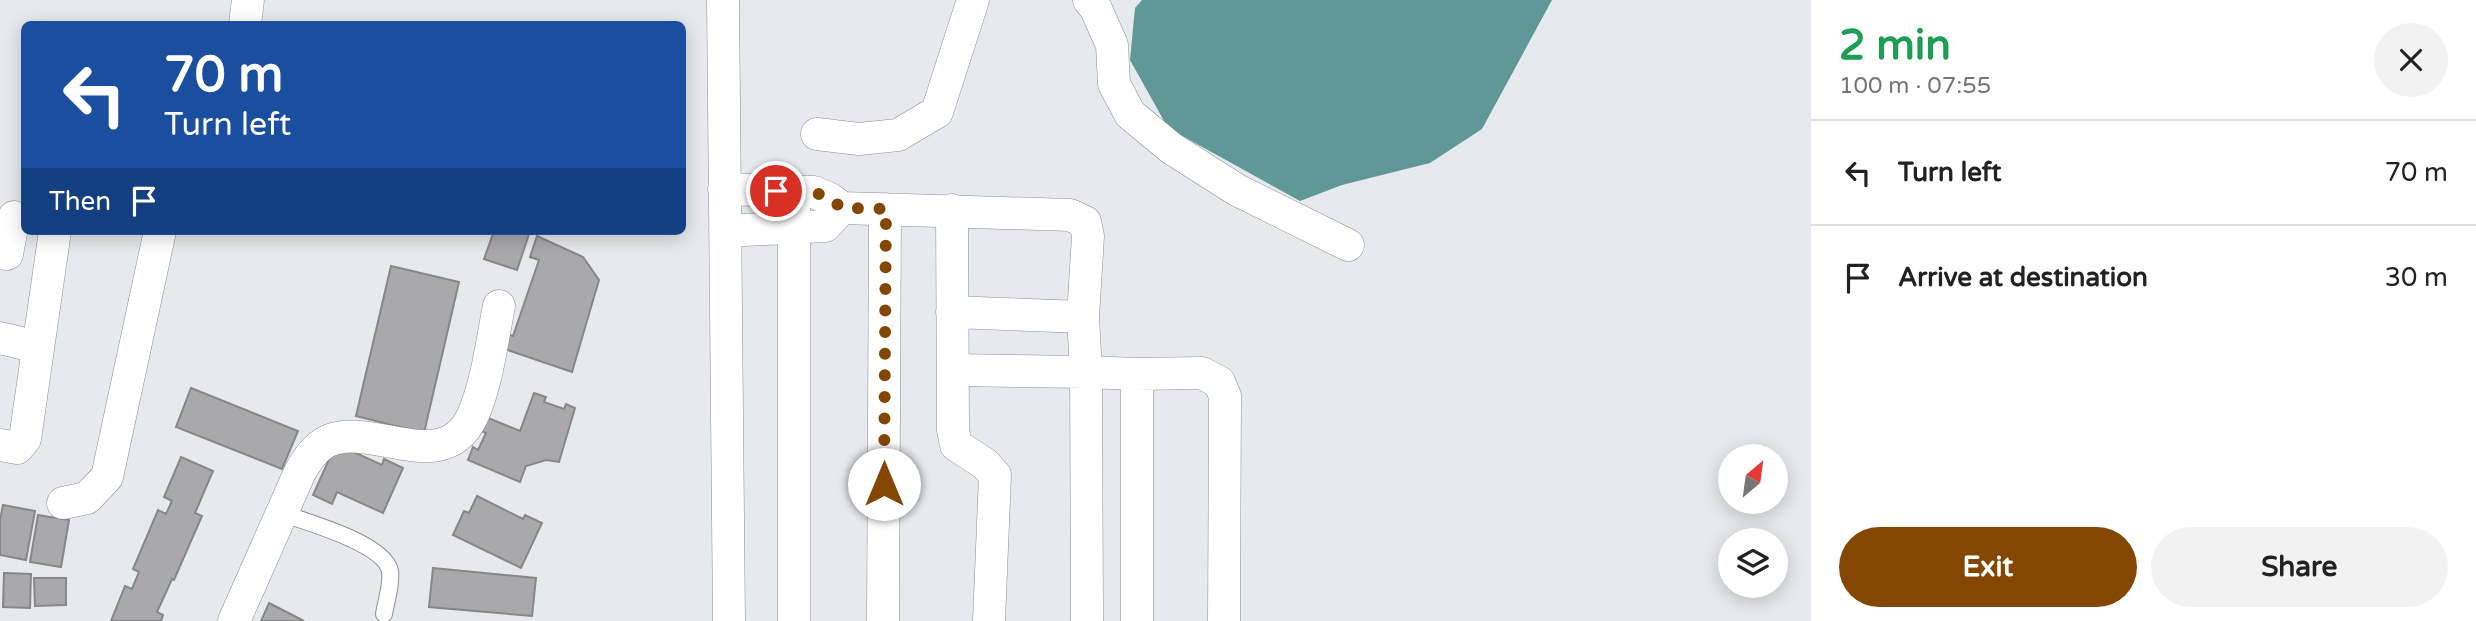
<!DOCTYPE html>
<html lang="en">
<head>
<meta charset="utf-8">
<style>
	:root { --surface:#fff; --page:#f2f2f2; --text:#222; --muted:#767676; --line:#e0e0e0; --accent:#844702 }
	body { margin:0; font-family:"Varela Round",sans-serif; background:var(--page); color:var(--text); height:100vh; display:flex; flex-direction:column; font-size:26px; white-space:nowrap }
	* { box-sizing:border-box; margin:0 }
	p { font-size:23px; color:var(--muted) }
	.icon { flex:none; width:38px; height:38px; fill:none; stroke:currentColor; stroke-width:2; stroke-linecap:round; stroke-linejoin:round }
	.map { position:relative; flex:1; overflow:hidden }
	.side { display:flex; flex-direction:column; background:var(--surface); width:665px }
	.side>* { flex:none }
	.hud { position:absolute; left:21px; top:21px; width:665px; height:214px; border-radius:10px; box-shadow:0 4px 18px #0003; background:#1a4fa0; color:#fff; overflow:hidden }
	.needle { width:46px; rotate:29deg }
	.tools { position:absolute; left:1718px; top:444px; display:grid; gap:14px }
	.tools a { display:grid; place-items:center; width:70px; height:70px; border-radius:50%; background:var(--surface); box-shadow:0 4px 18px #0003; font-size:35px }
	.pin { position:absolute; display:grid; place-items:center; width:60px; height:60px; color:#fff; margin:-30px; border:4px solid #fff; border-radius:50%; box-shadow:0 2px 7px #0007 }
	.me { position:absolute; width:77px; margin:-38px; rotate:0deg; stroke-linejoin:round; filter:drop-shadow(0 0 5px #0008) }
	.turn { display:flex; align-items:center; gap:24px; height:147px; padding:0 28px; font-size:32px }
	.turn .icon { width:91px; height:91px; stroke-width:2.5 }
	.turn b { display:block; font-size:49px; line-height:60px }
	.then { display:flex; align-items:center; height:66px; padding:0 28px; background:#0003; gap:14px; font-size:26px }
	.round { display:grid; place-items:center; flex:none; width:74px; height:74px; border-radius:37px; background:var(--page) }
	.overview { display:flex; align-items:center; justify-content:space-between; height:119px; padding:0 28px }
	h1 { font-size:42px; font-weight:800; line-height:52px; color:#1e9e55 }
	.button { display:flex; gap:14px; margin-top:auto; padding:14px 28px }
	.button a { flex:1; height:80px; border-radius:42px; background:var(--accent); color:#fff; font-size:28px; font-weight:800; line-height:80px; text-align:center }
	.button a+a { background:var(--page); color:var(--text) }
	ul { padding:0; list-style:none }
	li { display:flex; align-items:center; gap:21px; height:105px; padding:0 28px; border-top:2px solid var(--line) }
	li div { flex:1 }
	li b { display:block; font-size:26px }
	li em { font-style:normal }
	main { display:flex; flex:1; min-height:0 }
	.map>svg:first-child { display:block }
	.water { fill:#5f9896 }
	.building { fill:#a9a9ad; stroke:#87878b; stroke-width:2 }
	.lines { fill:none; stroke-linecap:round; stroke-linejoin:round }
	.lane-casing { stroke:#8c8e92; stroke-width:18 }
	.street-casing { stroke:#8c8e92; stroke-width:33 }
	.lane { stroke:#fff; stroke-width:16 }
	.street { stroke:#fff; stroke-width:32 }
	.route { stroke:#844702; stroke-width:12; stroke-dasharray:0 21.6 }
</style>
</head>
<body>
<main>
<div class="map">
<svg width="1811" height="621" viewBox="0 0 1811 621">
	<rect width="100%" height="100%" fill="#e6e9ed"/>
	<path class="water" d="M 1142,0 L 1552,0 L 1482,129 L 1430,163 L 1342,185 L 1300,201 L 1168,128 L 1130,60 L 1135,8 Z"/>
	<path class="building" d="M 494,231 L 530,231 L 517,270 L 484,259 Z
		M 537,236 L 583,257 L 599,280 L 572,372 L 499,347 L 504,333 L 513,336 L 539,260 L 530,257 Z
		M 391,266 L 459,282 L 424,433 L 356,416 Z
		M 191,388 L 298,431 L 282,469 L 176,427 Z
		M 534,393 L 546,397 L 544,402 L 564,409 L 566,404 L 575,408 L 559,462 L 546,460 L 526,466 L 520,482 L 468,460 L 473,447 L 478,450 L 486,433 L 481,431 L 486,417 L 520,431 Z
		M 336,444 L 382,465 L 384,459 L 403,468 L 383,513 L 337,492 L 332,504 L 313,495 Z
		M 181,457 L 213,471 L 195,513 L 202,516 L 174,580 L 172,579 L 157,612 L 163,615 L 161,621 L 111,621 L 125,586 L 132,589 L 139,572 L 133,569 L 158,510 L 166,514 L 172,501 L 164,497 Z
		M 477,496 L 523,519 L 525,515 L 542,523 L 521,568 L 453,535 L 464,511 L 469,513 Z
		M 3,505 L 35,511 L 26,560 L 0,555 L 0,520 Z
		M 38,515 L 69,520 L 61,567 L 30,562 Z
		M 433,568 L 536,578 L 532,616 L 429,607 Z
		M 4,573 L 31,574 L 30,608 L 3,607 Z
		M 34,578 L 66,578 L 66,605 L 35,606 Z
		M 269,603 L 304,621 L 261,621 Z"/>
	<g class="lines">
		<g class="lane-casing">
			<path id="lane" d="M 281,513 C 306,522 384,543 390,571 C 392,585 386,601 384,614"/>
		</g>
		<g class="street-casing">
			<path id="street" d="M 723,0 L 729,621
				M 1089,0 L 1096,9 L 1112,45 L 1114,84 L 1130,114 L 1171,148 L 1237,190 L 1348,245
				M 245,24 L 248,0
				M 817,134 L 859,139 L 898,135 L 937,112 L 973,0
				M 724,189 L 814,192 L 830,199 L 842,208 L 1070,215 L 1085,222 L 1088,236 L 1083,317 L 1086,372 L 1137,374 L 1137,621
				M 794,192 L 794,621
				M 952,210 L 953,430 L 956,445 L 985,464 L 995,475 L 989,621
				M 725,231 L 825,226 L 842,208
				M 0,253 L 7,254 L 14,217
				M 952,312 L 1083,317
				M 0,338 L 38,347
				M 953,370 L 1086,372 L 1087,621
				M 1137,374 L 1202,373 L 1219,382 L 1225,396 L 1224,621
				M 0,445 L 17,448 L 25,439 L 55,231
				M 63,503 L 87,498 L 107,477 L 160,231
				M 234,621 L 300,472 C 307,460 315,447 328,441 C 372,421 443,478 472,417 C 487,385 492,341 499,306
				M 883,621 L 885,209"/>
		</g>
		<use href="#lane" class="lane"/>
		<use href="#street" class="street"/>
	</g>
	<g class="lines">
		<path class="route" d="M 776,191 L 814,192 L 830,199 L 842,208 L 886,209 L 884,484"/>
	</g>
</svg>
<div class="tools">
<a><svg class="needle" viewBox="-14 -14 28 28"><path d="M0-13l5 13h-10z" fill="#e53935"/><path d="M0 13l5-13h-10z" fill="#767676"/></svg></a>
<a><svg class="icon" aria-label="layers" viewBox="0 0 24 24"><path d="M12 4l9 5-9 5-9-5zM3 14l9 5 9-5"/></svg></a>
</div>
<div class="pin" style="left:776px;top:191px;background:#d93025"><svg class="icon" aria-label="arrive" viewBox="0 0 24 24"><path d="M6 21V4h12l-3 4 3 4H6"/></svg></div>
<svg class="me" style="left:884px;top:484px" viewBox="-20 -20 40 40"><circle r="19" fill="#fff"/><path d="M0-13L10 11 0 6-10 11z" fill="#844702"/></svg>
<div class="hud">
<div class="turn"><svg class="icon" aria-label="left" viewBox="0 0 24 24"><path d="M17 20v-9H6M10 6l-5 5 5 5"/></svg><div><b>70 m</b>Turn left</div></div>
<div class="then">Then<svg class="icon" aria-label="arrive" viewBox="0 0 24 24"><path d="M6 21V4h12l-3 4 3 4H6"/></svg></div>
</div>
</div>
<section class="side">
<div class="overview"><div><h1>2 min</h1><p>100 m · 07:55</p></div><a class="round"><svg class="icon" aria-label="close" viewBox="0 0 24 24"><path d="M6 6l12 12M18 6L6 18"/></svg></a></div>
<ul>
<li><svg class="icon" aria-label="left" viewBox="0 0 24 24"><path d="M17 20v-9H6M10 6l-5 5 5 5"/></svg><div><b>Turn left</b></div><em>70 m</em></li>
<li><svg class="icon" aria-label="arrive" viewBox="0 0 24 24"><path d="M6 21V4h12l-3 4 3 4H6"/></svg><div><b>Arrive at destination</b></div><em>30 m</em></li>
</ul>
<div class="button"><a>Exit</a><a>Share</a></div>
</section>
</main>
</body>
</html>
